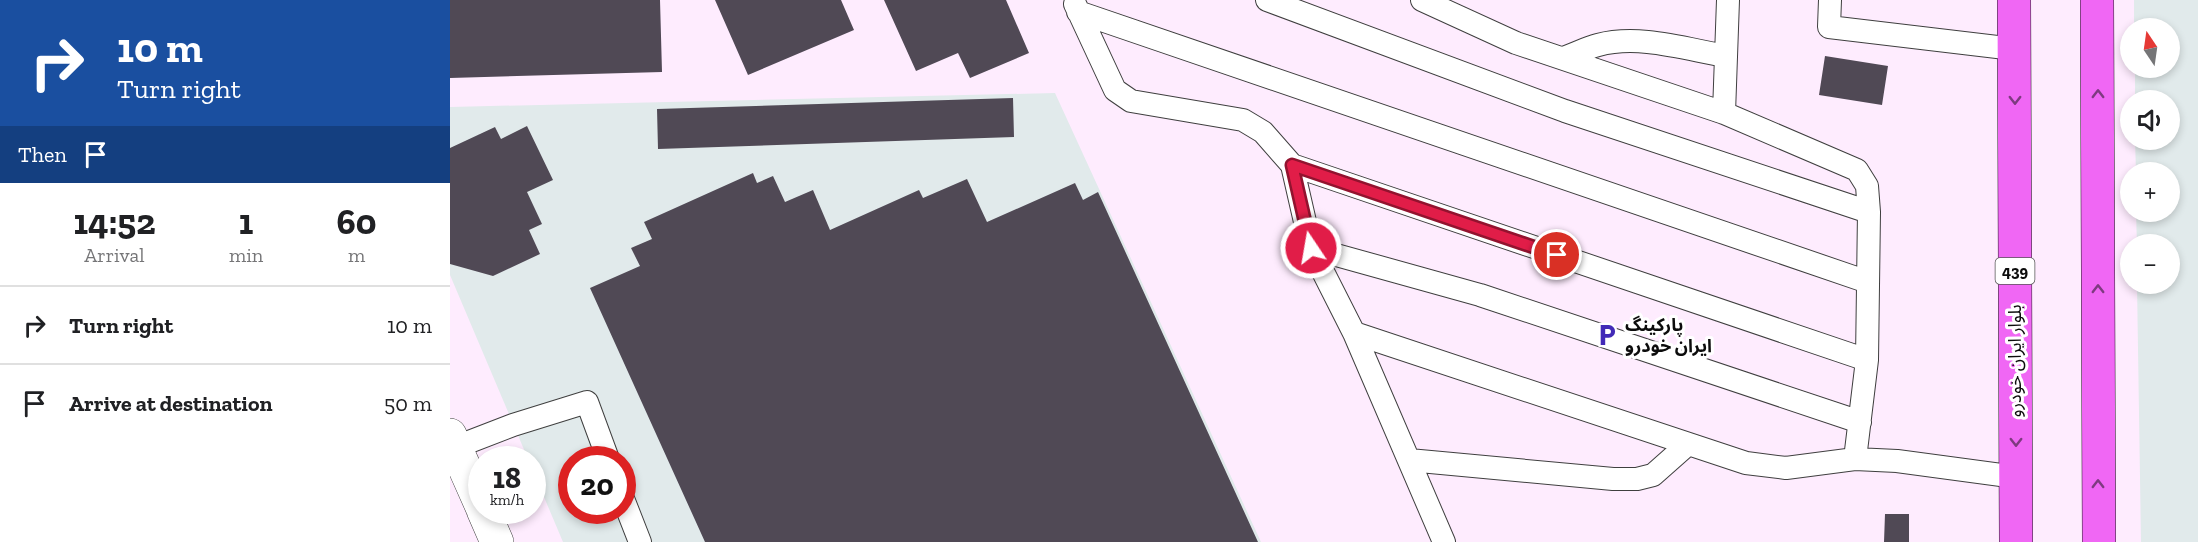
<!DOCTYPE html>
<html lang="en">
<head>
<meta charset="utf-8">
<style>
	:root { --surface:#fff; --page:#f6f6f6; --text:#202124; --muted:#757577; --line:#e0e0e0 }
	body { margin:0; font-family:"Zilla Slab","Noto Sans Arabic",serif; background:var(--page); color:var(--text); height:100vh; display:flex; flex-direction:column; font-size:22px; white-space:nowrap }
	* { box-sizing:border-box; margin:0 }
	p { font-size:20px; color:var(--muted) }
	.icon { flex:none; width:33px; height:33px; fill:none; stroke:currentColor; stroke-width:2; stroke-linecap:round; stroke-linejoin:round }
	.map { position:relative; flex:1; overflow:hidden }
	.panel { display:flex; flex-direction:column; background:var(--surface); width:450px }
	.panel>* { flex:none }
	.top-card { background:#1a4fa0; color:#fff; overflow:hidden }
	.needle { width:39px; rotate:347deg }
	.tools { position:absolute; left:1670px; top:18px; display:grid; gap:12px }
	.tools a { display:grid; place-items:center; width:60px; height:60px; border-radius:50%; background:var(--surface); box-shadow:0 3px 9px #0003; font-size:30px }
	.speed { position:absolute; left:18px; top:446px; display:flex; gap:12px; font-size:30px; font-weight:700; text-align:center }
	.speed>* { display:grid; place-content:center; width:78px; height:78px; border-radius:50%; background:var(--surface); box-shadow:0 3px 9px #0003; line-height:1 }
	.speed small { font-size:15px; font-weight:400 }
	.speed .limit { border:9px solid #d22; background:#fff; color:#111 }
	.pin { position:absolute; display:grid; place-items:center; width:51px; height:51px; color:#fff; margin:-26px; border:3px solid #fff; border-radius:50%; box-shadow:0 2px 6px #0007 }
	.me { position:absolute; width:66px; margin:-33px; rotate:348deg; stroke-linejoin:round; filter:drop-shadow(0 0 4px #0008) }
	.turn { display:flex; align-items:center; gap:21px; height:126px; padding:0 18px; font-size:27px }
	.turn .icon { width:78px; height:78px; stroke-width:2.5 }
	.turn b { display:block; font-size:42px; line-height:51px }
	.then { display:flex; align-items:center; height:57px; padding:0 18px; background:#0003; gap:12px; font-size:22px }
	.eta { display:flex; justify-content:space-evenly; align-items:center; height:102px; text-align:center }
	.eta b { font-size:36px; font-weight:800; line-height:42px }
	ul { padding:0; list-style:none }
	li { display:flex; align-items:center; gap:18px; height:78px; padding:0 18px; border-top:2px solid var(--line) }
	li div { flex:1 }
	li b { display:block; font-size:22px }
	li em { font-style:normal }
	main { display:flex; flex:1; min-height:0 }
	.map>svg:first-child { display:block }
	.industrial { fill:#e1eaeb; fill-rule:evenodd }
	.building { fill:#504955 }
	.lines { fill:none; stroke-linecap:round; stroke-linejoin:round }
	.service-casing { stroke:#3f3f3f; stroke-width:24 }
	.tertiary-casing { stroke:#3f3f3f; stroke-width:34 }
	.primary-casing { stroke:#1d1d1d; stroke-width:34 }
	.service { stroke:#fff; stroke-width:22 }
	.tertiary { stroke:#fff; stroke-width:33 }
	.primary { stroke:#f067f4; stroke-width:33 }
	.oneway { stroke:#7e3a80 }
	.route-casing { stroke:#92132f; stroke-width:15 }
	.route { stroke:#e11d48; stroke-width:10 }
	.labels { text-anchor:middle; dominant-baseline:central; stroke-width:6; stroke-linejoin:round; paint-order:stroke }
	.shield { fill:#fff; stroke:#555; stroke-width:1.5 }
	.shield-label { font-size:16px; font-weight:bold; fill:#0c0c0c }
	.poi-label { font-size:18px; font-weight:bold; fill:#0c0c0c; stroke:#fff; text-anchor:start }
	.street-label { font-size:18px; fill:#0c0c0c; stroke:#fff }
</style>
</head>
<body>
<main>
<section class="panel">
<div class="top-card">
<div class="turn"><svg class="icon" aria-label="right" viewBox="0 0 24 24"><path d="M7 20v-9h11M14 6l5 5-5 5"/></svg><div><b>10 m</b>Turn right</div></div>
<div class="then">Then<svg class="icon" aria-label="arrive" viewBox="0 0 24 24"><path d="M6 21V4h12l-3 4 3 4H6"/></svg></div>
</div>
<div class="eta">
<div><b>14:52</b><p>Arrival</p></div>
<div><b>1</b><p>min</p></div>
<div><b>60</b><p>m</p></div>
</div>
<ul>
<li><svg class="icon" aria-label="right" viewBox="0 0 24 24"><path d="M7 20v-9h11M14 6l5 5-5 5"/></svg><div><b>Turn right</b></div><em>10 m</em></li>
<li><svg class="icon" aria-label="arrive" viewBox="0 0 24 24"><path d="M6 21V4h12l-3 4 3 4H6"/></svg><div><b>Arrive at destination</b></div><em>50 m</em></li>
</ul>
</section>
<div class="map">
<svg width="1748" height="542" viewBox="0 0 1748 542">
	<rect width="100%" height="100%" fill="#feecfe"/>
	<path class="industrial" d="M 1684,0 L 1748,0 L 1748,542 L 1691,542 L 1687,284 L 1719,284 L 1719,244 L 1687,244 L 1686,212 L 1719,212 L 1719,172 L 1686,172 L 1685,140 L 1719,140 L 1719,100 L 1685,100 L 1685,68 L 1719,68 L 1719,28 L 1684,28 Z
		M 605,93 L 811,542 L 113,542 L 83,471 L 82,459 L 78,459 L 0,275 L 0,107 ZM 122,459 L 172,459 L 172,510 L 122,510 Z"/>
	<path class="building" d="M 0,0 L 210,0 L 212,72 L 0,78 Z
		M 265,0 L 391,0 L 404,30 L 298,75 Z
		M 434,0 L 556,0 L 579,53 L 520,78 L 508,53 L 466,71 Z
		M 1375,56 L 1438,66 L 1432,105 L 1369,95 Z
		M 563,98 L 564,137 L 208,149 L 207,109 Z
		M 77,126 L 103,180 L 77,192 L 92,224 L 79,230 L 90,254 L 43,276 L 0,264 L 0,148 L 45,127 L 51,139 Z
		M 303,173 L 307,183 L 323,176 L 335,202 L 363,190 L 380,230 L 469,190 L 473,198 L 517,179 L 537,222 L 625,183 L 633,200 L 648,192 L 808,542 L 255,542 L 140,288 L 190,266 L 181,248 L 202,239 L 194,222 Z
		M 1435,514 L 1459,514 L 1459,542 L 1434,542 Z"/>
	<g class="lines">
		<g class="service-casing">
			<path id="service" d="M 817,0 L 1115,111 L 1419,212
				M 972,0 L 1066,43 L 1274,113 L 1407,170 L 1417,186 L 1419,212 L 1417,360 L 1405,459
				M 1380,0 L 1379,27 L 1564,49
				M 625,4 L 665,90 L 681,101 L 793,120 L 813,132 L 842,165 L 861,248 L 904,333 L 994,542
				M 628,12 L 1418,282
				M 1113,58 C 1125,54 1136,48 1148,45 C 1189,34 1235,49 1276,56
				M 1274,113 L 1278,0
				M 842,165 L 1417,360
				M 861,248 L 1030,295 L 1410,422
				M 904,333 L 1296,463 L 1336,468 L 1405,459 L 1447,461 L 1566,477
				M 6,447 L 63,425 L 137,402 L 158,459
				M 959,460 L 1163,479 L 1187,479 L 1203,475 L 1238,444
				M 172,496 L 190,542"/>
		</g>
		<g class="tertiary-casing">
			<path id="tertiary" d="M 0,435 L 32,507
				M 33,510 L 47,542"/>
		</g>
		<g class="primary-casing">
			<path id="primary" d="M 1564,0 L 1566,542
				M 1647,0 L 1649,542"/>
		</g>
		<use href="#service" class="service"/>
		<use href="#tertiary" class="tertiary"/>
		<use href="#primary" class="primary"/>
	</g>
	<defs><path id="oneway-chevron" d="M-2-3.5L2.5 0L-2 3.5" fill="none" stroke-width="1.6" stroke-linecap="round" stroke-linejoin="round" transform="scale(1.5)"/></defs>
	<g class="oneway">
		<use href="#oneway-chevron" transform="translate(1648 94) rotate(-90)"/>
		<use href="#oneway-chevron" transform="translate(1565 100) rotate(90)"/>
		<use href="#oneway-chevron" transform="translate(1648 289) rotate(-90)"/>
		<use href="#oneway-chevron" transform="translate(1566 442) rotate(90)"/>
		<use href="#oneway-chevron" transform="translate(1648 484) rotate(-90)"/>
	</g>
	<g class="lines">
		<g class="route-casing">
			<path id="route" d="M 861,248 L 842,165 L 1107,255"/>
		</g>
		<use href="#route" class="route"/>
	</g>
	<defs>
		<g id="parking-bare" transform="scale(1.8)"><path d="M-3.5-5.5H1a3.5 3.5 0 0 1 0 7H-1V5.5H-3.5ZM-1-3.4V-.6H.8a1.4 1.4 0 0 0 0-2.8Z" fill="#422ab7" stroke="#fff" stroke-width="2.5" paint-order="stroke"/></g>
	</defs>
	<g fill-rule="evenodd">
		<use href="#parking-bare" x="1157" y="335"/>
	</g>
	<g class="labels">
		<rect class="shield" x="1545.5" y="258" width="39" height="26" rx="4.5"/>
		<g class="shield-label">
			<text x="1565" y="271">439</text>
		</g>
		<g class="poi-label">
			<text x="1175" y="325">پارکینگ<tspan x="1175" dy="21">ایران خودرو</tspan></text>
		</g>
		<g class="street-label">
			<text transform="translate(1565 361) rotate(-90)">بلوار ایران خودرو</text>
		</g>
	</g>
</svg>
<div class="tools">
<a><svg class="needle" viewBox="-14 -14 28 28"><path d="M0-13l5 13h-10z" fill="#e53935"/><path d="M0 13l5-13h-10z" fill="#757577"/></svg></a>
<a><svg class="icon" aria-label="sound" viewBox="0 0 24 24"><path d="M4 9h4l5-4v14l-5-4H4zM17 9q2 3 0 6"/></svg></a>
<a>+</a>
<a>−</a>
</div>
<div class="speed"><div>18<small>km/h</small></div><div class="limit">20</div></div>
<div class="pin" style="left:1107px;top:255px;background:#d93025"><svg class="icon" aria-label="arrive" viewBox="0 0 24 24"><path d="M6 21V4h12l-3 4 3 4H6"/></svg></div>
<svg class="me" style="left:861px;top:248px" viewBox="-20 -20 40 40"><circle r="17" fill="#e11d48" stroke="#fff" stroke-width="3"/><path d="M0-11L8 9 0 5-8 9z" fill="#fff"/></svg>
</div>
</main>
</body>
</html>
